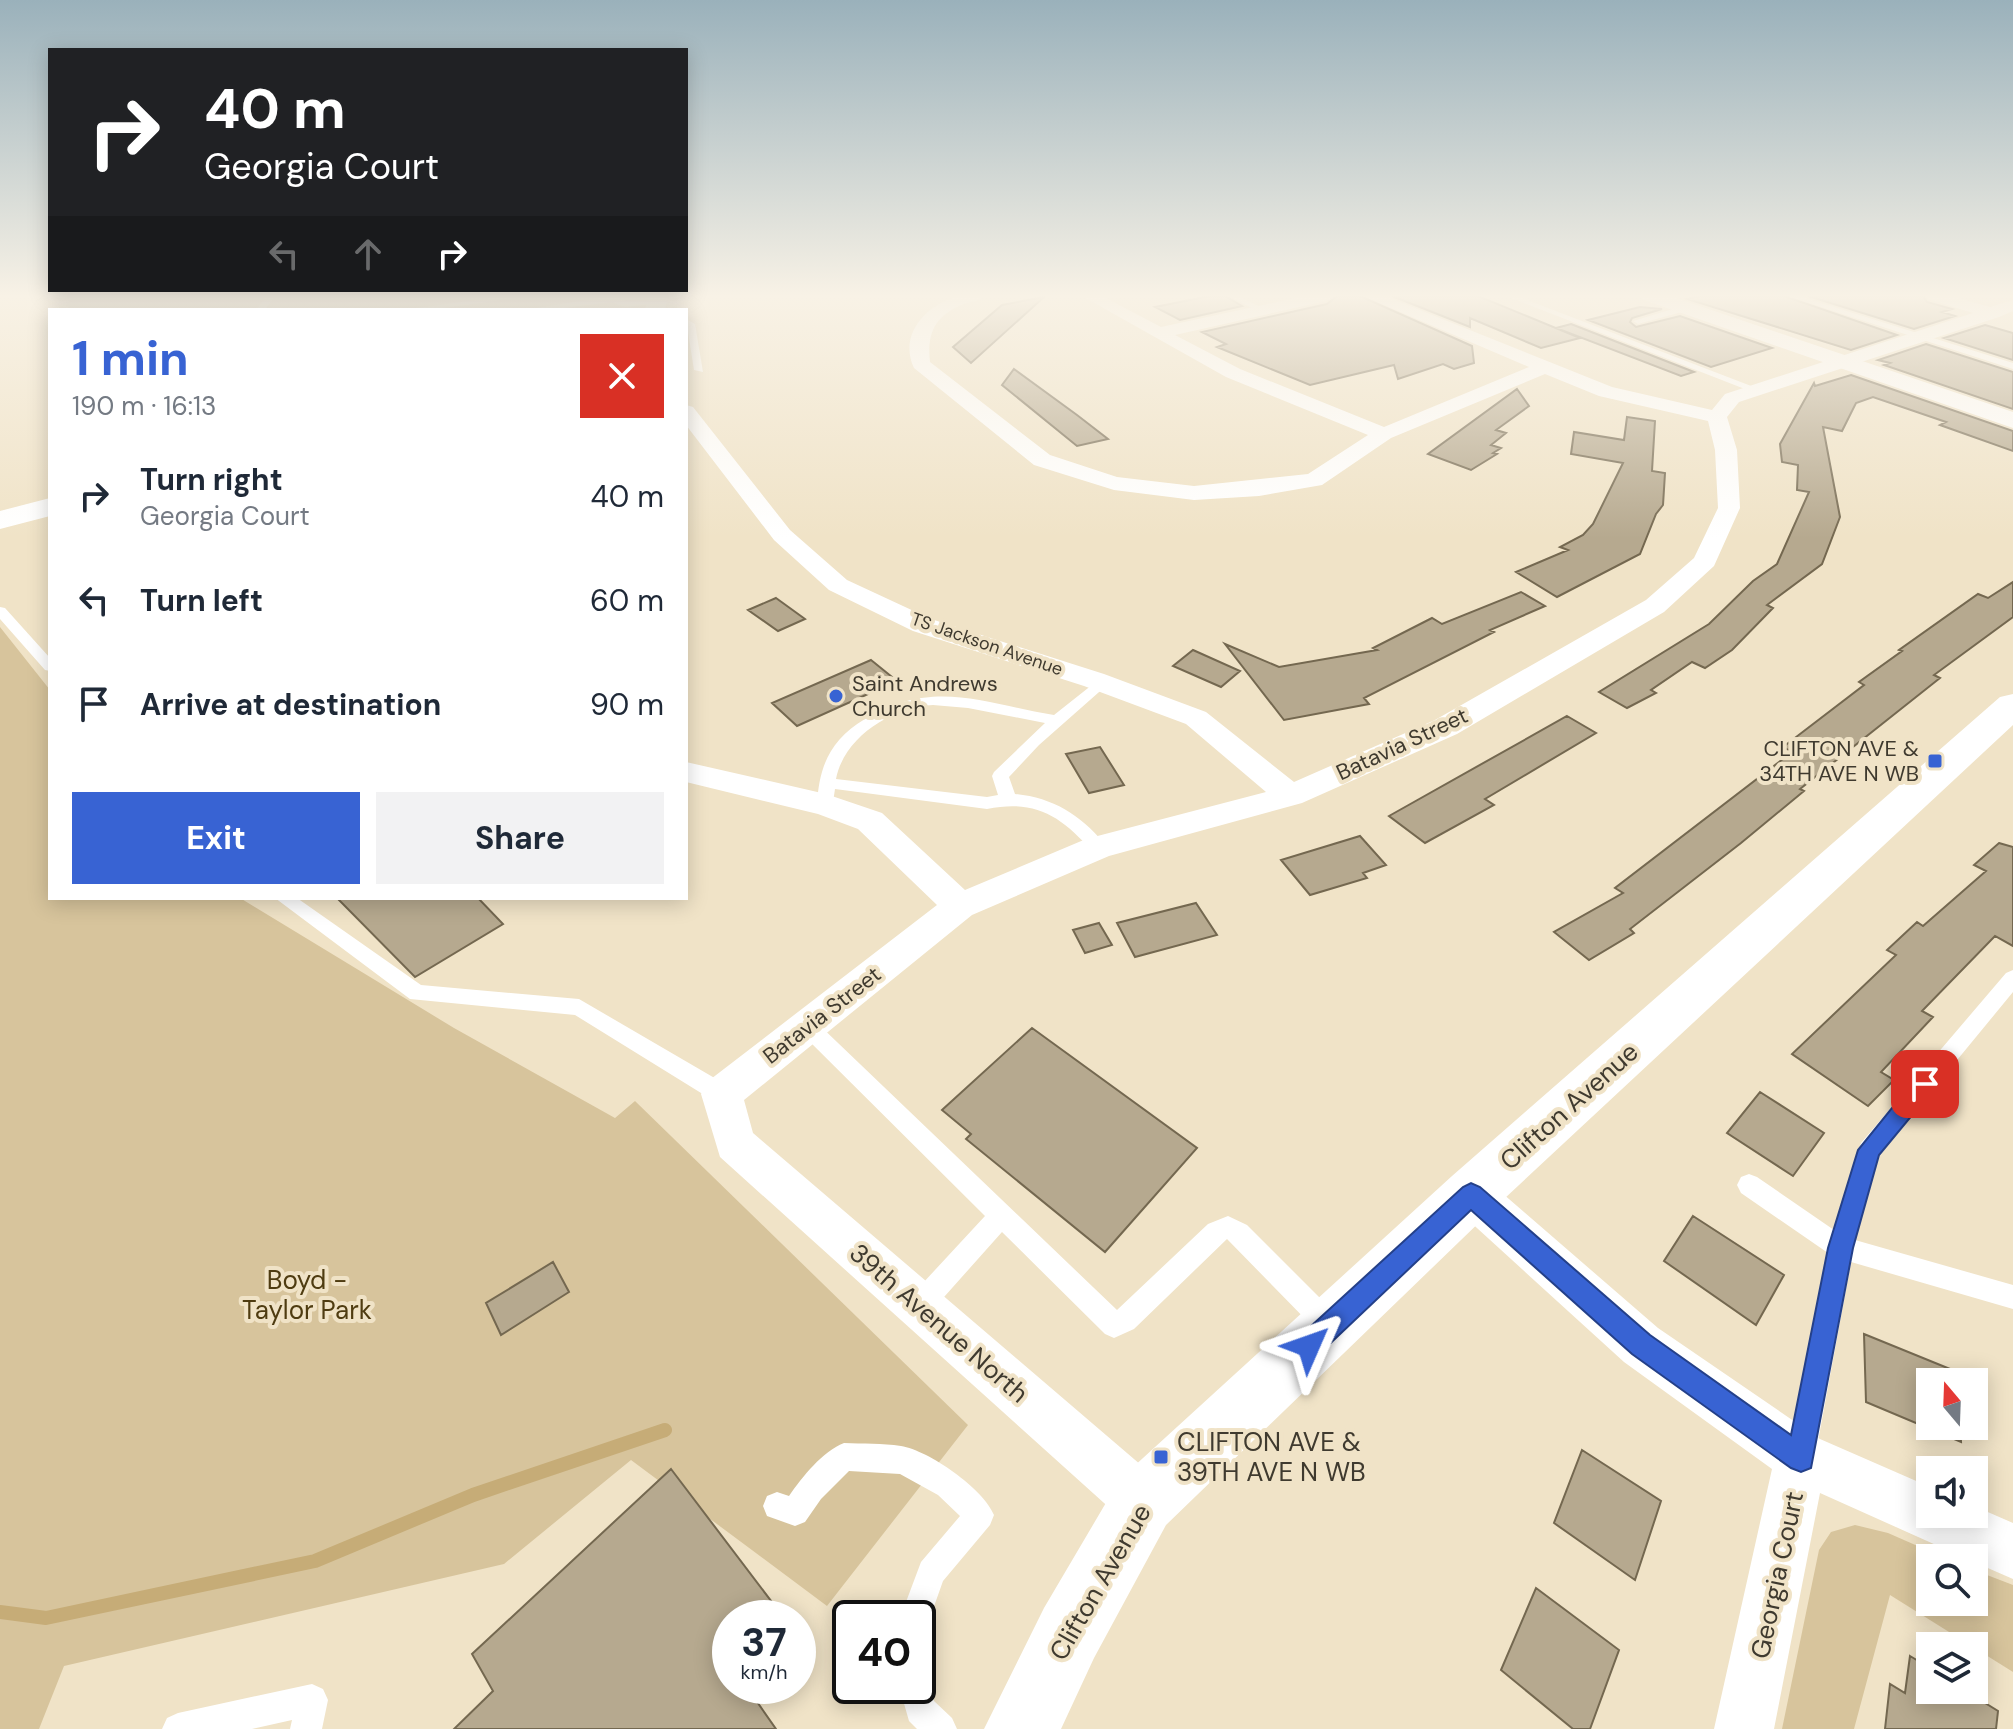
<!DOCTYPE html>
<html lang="en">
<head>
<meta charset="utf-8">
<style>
	:root { --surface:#fff; --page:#f2f2f3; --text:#1f2937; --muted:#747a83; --accent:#3863d3 }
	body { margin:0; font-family:"DM Sans",sans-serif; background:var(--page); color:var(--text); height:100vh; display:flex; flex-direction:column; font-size:30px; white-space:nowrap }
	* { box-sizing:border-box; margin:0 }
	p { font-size:26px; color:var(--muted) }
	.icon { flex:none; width:44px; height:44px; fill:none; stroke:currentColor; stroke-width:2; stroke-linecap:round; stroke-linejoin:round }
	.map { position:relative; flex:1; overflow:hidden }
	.details { position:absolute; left:48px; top:308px; width:640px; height:592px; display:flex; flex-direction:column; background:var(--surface); border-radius:0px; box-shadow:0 4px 20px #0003 }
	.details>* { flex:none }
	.guide { position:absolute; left:48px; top:48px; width:640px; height:244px; border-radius:0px; box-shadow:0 4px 20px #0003; background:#202124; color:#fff; overflow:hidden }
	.needle { width:52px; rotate:341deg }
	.fabs { position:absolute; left:1916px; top:1368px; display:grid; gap:16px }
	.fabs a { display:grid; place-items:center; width:72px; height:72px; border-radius:0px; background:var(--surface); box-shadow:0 4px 20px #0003; font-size:40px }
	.speed { position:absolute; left:712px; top:1600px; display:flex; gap:16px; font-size:40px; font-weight:700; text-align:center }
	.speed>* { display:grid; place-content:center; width:104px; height:104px; border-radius:50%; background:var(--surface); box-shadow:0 4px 20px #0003; line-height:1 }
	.speed small { font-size:20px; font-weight:400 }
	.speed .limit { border:4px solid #111; border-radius:12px; background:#fff; color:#111 }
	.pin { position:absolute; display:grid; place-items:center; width:68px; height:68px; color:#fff; margin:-34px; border-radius:16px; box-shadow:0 4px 12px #0006 }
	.me { position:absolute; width:88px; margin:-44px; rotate:47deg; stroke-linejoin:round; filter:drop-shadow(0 0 6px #0008) }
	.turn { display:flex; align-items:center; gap:28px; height:168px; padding:0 24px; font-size:36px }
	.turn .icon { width:104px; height:104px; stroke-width:2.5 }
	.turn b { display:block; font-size:56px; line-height:68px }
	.lanes { display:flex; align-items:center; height:76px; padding:0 24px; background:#0003; justify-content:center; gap:40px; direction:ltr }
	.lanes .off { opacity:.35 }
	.round { display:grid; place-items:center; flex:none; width:84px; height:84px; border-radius:0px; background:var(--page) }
	.head { display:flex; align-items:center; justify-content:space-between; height:136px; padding:0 24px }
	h1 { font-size:48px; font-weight:700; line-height:60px; color:var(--accent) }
	.cta { display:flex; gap:16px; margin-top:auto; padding:16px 24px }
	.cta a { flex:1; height:92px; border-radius:0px; background:var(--accent); color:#fff; font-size:32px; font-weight:700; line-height:92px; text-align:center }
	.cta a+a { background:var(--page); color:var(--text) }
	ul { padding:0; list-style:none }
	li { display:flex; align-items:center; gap:24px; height:104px; padding:0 24px }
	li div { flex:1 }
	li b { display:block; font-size:30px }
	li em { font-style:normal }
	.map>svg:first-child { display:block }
	.green { fill:#d7c49c }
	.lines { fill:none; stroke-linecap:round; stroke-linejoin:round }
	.stream { stroke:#c6ac77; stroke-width:14 }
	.building { fill:#b6a98f; stroke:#746850; stroke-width:2 }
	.service { fill:#fff; fill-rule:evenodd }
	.minor { fill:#fff; fill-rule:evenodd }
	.tertiary { fill:#fff; fill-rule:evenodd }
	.route { fill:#3863d3; stroke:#244089; stroke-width:2 }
	.poi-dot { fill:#3863d3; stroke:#f0e3c7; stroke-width:3 }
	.labels { text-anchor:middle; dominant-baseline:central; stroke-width:8; stroke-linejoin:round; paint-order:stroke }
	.far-street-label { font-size:18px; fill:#3f3a2f; stroke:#f0e3c7 }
	.poi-label { font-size:22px; fill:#3f3a2f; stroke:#f0e3c7; text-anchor:start }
	.street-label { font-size:22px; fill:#3f3a2f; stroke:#f0e3c7 }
	.near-street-label { font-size:26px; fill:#3f3a2f; stroke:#f0e3c7 }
	.near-park-label { font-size:26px; fill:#4f3c11; stroke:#f0e3c7 }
	.near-poi-label { font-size:26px; fill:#3f3a2f; stroke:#f0e3c7; text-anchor:start }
</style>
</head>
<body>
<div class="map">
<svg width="2013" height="1729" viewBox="0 0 2013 1729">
	<rect width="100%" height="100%" fill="#f0e3c7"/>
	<path class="green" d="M 0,627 L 50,690 L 50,898 L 240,898 L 454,1028 L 615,1118 L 635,1101 L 968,1425 L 827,1606 L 631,1460 L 504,1564 L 64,1666 L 39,1729 L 0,1729 Z
		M 1855,1525 L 1888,1533 L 1945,1558 L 1930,1558 L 1930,1602 L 1974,1602 L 1974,1570 L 2013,1585 L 2013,1672 L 1890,1595 L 1854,1729 L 1782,1729 L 1819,1550 L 1831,1532 Z"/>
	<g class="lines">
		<path class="stream" d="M 0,1612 L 46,1618 L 315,1561 L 473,1495 L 665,1430"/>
	</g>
	<path class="building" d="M 1210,296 L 1225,296 L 1242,306 L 1180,320 L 1155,307 Z
		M 1337,296 L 1360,296 L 1472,346 L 1474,363 L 1454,369 L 1443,364 L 1398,379 L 1394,365 L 1310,385 L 1217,347 L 1226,344 L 1202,332 L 1327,304 Z
		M 1392,296 L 1478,296 L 1580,338 L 1541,348 L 1470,318 L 1470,327 Z
		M 1700,296 L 1784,296 L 1897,335 L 1851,350 L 1687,299 Z
		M 1808,296 L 1923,296 L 1927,302 L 1952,309 L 1942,312 L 1955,316 L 1914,329 Z
		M 1044,297 L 971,363 L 953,347 L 1002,305 Z
		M 1640,307 L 1662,309 L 1632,318 L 1630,322 L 1636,327 L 1680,316 L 1772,348 L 1711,367 L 1588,320 Z
		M 1571,324 L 1694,372 L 1681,376 L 1556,328 Z
		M 1985,325 L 2013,333 L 2013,360 L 1944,338 Z
		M 1926,344 L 2013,372 L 2013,409 L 1884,365 L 1890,363 L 1878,360 Z
		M 1014,369 L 1077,415 L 1108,439 L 1077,446 L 1002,385 Z
		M 1851,375 L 2013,431 L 2013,451 L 1940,425 L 1946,422 L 1873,397 L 1856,403 L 1842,431 L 1823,427 L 1840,517 L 1822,564 L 1767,605 L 1773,608 L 1732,650 L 1705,668 L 1692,662 L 1651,690 L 1656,693 L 1627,708 L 1599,692 L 1709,624 L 1753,581 L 1777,564 L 1809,492 L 1797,490 L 1798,465 L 1782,462 L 1780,444 L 1814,383 L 1815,386 Z
		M 1517,389 L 1529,406 L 1496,430 L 1506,433 L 1491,445 L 1501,448 L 1493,453 L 1497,454 L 1471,470 L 1428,454 Z
		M 1627,417 L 1655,421 L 1652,471 L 1665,473 L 1663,505 L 1656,514 L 1640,554 L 1557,597 L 1516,572 L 1568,550 L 1560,547 L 1583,535 L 1593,524 L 1623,463 L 1571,454 L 1574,432 L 1624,440 Z
		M 2013,582 L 2013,617 L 1934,675 L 1940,678 L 1800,789 L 1804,791 L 1741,843 L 1630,929 L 1634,933 L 1589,960 L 1554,932 L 1623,893 L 1615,888 L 1792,752 L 1783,747 L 1864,685 L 1859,682 L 1902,651 L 1899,650 L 1978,594 L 1988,598 Z
		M 1521,592 L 1545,606 L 1490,630 L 1494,632 L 1364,698 L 1369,704 L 1284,720 L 1225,644 L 1279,667 L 1377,650 L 1373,648 L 1432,618 L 1442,624 Z
		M 776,598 L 805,619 L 778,631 L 748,610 Z
		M 1193,650 L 1240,671 L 1221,687 L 1173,666 Z
		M 871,660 L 897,681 L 797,726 L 772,703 Z
		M 1567,716 L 1596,733 L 1485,799 L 1494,805 L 1425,843 L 1389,816 Z
		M 1100,747 L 1124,785 L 1089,793 L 1066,754 Z
		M 1360,836 L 1386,865 L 1363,873 L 1367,878 L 1310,895 L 1281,860 Z
		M 1999,843 L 2013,847 L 2013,946 L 1995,936 L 1922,1011 L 1933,1017 L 1881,1072 L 1894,1080 L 1868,1106 L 1792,1054 L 1896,955 L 1887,950 L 1917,922 L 1923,926 L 1986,871 L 1974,865 Z
		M 337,898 L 478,898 L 503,924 L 415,977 Z
		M 1196,903 L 1217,935 L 1135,957 L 1117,923 Z
		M 1099,923 L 1112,945 L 1085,953 L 1073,930 Z
		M 1032,1028 L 1197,1148 L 1105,1252 L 966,1139 L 971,1134 L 942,1110 Z
		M 1760,1092 L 1824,1133 L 1793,1176 L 1727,1133 Z
		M 1693,1216 L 1784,1275 L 1756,1325 L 1664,1261 Z
		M 553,1262 L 569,1292 L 501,1335 L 486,1303 Z
		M 1864,1334 L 1955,1371 L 1956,1382 L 1930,1382 L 1930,1426 L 1960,1426 L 1961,1442 L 1866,1402 Z
		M 1582,1450 L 1661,1501 L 1635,1580 L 1554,1523 Z
		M 671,1469 L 784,1618 L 730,1618 L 730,1686 L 746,1686 L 776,1729 L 454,1729 L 493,1691 L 472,1654 Z
		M 1536,1588 L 1619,1650 L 1590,1729 L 1573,1729 L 1501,1670 Z
		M 1910,1656 L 1930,1668 L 1930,1690 L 1964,1690 L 1998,1711 L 1996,1729 L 1885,1729 L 1890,1684 L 1905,1693 Z"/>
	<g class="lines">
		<path class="service" d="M 267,296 L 275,296 L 265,310 L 256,310 Z
			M 506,296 L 530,296 L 429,310 L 402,310 Z
			M 613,296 L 626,301 L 657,300 L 661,303 L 625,307 L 612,302 L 548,310 L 523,310 Z
			M 1228,296 L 1238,296 L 1267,310 L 1260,312 Z
			M 1506,296 L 1517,296 L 1759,389 L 1750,391 Z
			M 1787,296 L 1799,296 L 2013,363 L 2013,369 Z
			M 1686,305 L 1689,310 L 1638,324 L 1633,321 Z
			M 686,319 L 695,324 L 703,372 L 694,370 Z
			M 0,607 L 5,608 L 50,658 L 50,671 L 45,670 L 0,619 Z
			M 1102,677 L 1110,682 L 1107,685 L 1039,745 L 1009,777 L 1015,794 C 1053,798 1079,814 1104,843 L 1107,847 L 1104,851 L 1092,851 C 1061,816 1035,799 987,809 L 835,789 L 832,809 L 820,809 L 817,805 C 819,766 830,740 865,719 C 933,678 982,703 1054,715 ZM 933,705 L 968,708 L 1045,723 L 994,772 L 992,776 L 998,795 L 987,797 L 836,779 C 844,737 892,707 933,705 Z
			M 275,898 L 297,898 L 421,985 L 579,999 L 730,1087 L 733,1094 L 730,1101 L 722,1103 L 714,1101 L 575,1015 L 410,999 Z
			M 2013,970 L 2013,992 L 1879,1155 L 1855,1240 L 2013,1285 L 2013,1309 L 1851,1262 L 1816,1452 L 1812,1462 L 1802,1466 L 1792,1462 L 1788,1452 L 1828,1253 L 1741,1193 L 1737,1185 L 1741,1177 L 1749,1174 L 1757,1177 L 1834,1230 L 1861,1143 L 2006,973 Z
			M 807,1018 L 814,1020 L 1117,1310 L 1208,1224 L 1228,1216 L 1247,1225 L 1335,1313 L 1339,1322 L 1335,1331 L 1326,1335 L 1317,1331 L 1227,1239 L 1134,1329 L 1114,1338 L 1105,1334 L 1002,1232 L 928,1315 L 919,1318 L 910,1315 L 906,1306 L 910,1297 L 985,1216 L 800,1032 L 797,1026 L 800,1020 Z
			M 844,1443 C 863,1444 882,1443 901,1446 C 928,1450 984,1489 994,1515 L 990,1525 L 943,1581 L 926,1629 L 918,1632 L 918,1618 L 900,1618 L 921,1562 L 960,1516 L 938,1495 L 900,1474 L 849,1471 L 821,1499 L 805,1522 L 795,1526 L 767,1516 L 763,1506 L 767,1496 L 777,1492 L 789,1496 C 803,1476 822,1452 844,1443 Z
			M 918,1672 L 926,1675 L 934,1701 L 952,1718 L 957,1729 L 917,1729 L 909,1721 L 899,1686 L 918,1686 Z
			M 312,1684 L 323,1689 L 328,1700 L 322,1729 L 290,1729 L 292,1720 L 252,1729 L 162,1729 L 167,1718 L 178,1713 Z"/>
		<path class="minor" d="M 959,296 L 985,296 C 978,302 970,301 961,305 C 934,317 927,334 930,362 L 1050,455 L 1117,477 L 1194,486 L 1308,474 L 1368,435 L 1226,377 L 1082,296 L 1102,296 L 1161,327 L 1305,296 L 1334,296 L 1326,301 L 1175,335 L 1240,369 L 1384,427 L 1529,367 L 1363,296 L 1385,296 L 1612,387 L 1712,410 L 1725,394 L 1973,313 L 1928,299 L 1926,296 L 1951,296 L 1990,307 L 2013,300 L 2013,311 L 1999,317 L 1739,402 L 1727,417 L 1737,450 L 1740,508 L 1714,566 L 1664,612 L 1457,734 L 1302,803 L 1109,856 L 972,915 L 744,1100 L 753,1133 L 1162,1483 L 1170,1502 L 1162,1521 L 1143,1529 L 1124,1521 L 720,1157 L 701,1094 L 707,1082 L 937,905 L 858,829 L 818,814 L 686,782 L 686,762 L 826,794 L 882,813 L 965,890 L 1086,839 L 1266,792 L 1186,724 L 1084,686 L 913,631 L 829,590 L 774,540 L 686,425 L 686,405 L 693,407 L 790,530 L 847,580 L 931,619 L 1104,674 L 1206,712 L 1294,782 L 1435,720 L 1646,600 L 1694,558 L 1718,508 L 1715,450 L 1708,421 L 1599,396 L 1545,374 L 1391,438 L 1322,485 L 1259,496 L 1194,500 L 1114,490 L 1034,465 L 914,368 C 898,334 927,304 959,296 Z
			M 1471,1174 L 1487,1180 L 1658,1328 L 1820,1439 L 1930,1487 L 1930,1514 L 1974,1514 L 1974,1506 L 2013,1523 L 2013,1579 L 1974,1562 L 1974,1558 L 1965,1558 L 1820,1493 L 1774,1729 L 1714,1729 L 1772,1469 L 1624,1362 L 1455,1208 L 1449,1194 L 1455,1180 Z"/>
		<path class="tertiary" d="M 648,296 L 668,296 L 665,310 L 645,310 Z
			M 1641,296 L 1670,296 L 2013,412 L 2013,428 L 1644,300 Z
			M 50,498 L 50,516 L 0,529 L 0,511 Z
			M 2013,694 L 2013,725 L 1490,1212 L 1166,1525 L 1094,1658 L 1061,1729 L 984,1729 L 1044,1608 L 1120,1479 L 1452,1176 L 2000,697 Z"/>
	</g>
	<linearGradient id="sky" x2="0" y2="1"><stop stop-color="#9ab1bb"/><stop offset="0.55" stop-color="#f8f2e6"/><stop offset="1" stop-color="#f8f2e6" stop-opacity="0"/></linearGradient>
	<rect width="2013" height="538" fill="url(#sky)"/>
	<path class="route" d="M 1925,1074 L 1933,1077 L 1936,1084 L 1933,1090 L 1879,1155 L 1853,1248 L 1811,1468 L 1801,1472 L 1791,1468 L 1632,1354 L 1471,1210 L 1318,1355 L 1309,1359 L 1299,1355 L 1296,1346 L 1299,1337 L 1463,1187 L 1471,1183 L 1480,1187 L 1650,1335 L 1791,1435 L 1828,1248 L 1858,1150 L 1917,1077 Z"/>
	<g class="poi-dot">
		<circle cx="836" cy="696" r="8"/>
		<rect x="1927" y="753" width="16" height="16" rx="4"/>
		<rect x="1153" y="1449" width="16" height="16" rx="4"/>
	</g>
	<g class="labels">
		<g class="far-street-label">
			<text transform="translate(987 644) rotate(19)">TS Jackson Avenue</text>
		</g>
		<g class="poi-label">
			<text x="852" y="683">Saint Andrews<tspan x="852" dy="25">Church</tspan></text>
			<text x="1919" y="748" text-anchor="end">CLIFTON AVE &amp;<tspan x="1919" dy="25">34TH AVE N WB</tspan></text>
		</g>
		<g class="street-label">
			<text transform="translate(1402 744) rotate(-25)">Batavia Street</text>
			<text transform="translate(822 1015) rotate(-38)">Batavia Street</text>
		</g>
		<g class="near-street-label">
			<text transform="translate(1569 1106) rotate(-42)">Clifton Avenue</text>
			<text transform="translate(939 1323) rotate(41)">39th Avenue North</text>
			<text transform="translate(1777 1575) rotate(-78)">Georgia Court</text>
			<text transform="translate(1100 1582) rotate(-60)">Clifton Avenue</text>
		</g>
		<g class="near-park-label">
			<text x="307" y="1280">Boyd -<tspan x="307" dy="30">Taylor Park</tspan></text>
		</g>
		<g class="near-poi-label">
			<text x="1177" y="1442">CLIFTON AVE &amp;<tspan x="1177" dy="30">39TH AVE N WB</tspan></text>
		</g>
	</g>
</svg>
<div class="fabs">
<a><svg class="needle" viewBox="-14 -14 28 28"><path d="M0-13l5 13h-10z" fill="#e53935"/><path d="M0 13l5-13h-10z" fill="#747a83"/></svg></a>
<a><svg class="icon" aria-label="sound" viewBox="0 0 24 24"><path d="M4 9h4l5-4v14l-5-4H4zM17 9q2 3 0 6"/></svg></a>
<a><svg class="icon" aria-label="search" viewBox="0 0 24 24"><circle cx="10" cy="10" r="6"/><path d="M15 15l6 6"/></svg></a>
<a><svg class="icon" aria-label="layers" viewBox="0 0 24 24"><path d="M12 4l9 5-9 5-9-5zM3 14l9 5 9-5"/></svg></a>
</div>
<div class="speed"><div>37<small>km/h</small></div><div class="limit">40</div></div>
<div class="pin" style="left:1925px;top:1084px;background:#d93025"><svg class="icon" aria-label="arrive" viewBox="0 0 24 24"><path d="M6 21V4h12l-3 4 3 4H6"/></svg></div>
<svg class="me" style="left:1309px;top:1346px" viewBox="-20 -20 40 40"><path d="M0-17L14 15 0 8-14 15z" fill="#3863d3" stroke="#fff" stroke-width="4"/></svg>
<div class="guide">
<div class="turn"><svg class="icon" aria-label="right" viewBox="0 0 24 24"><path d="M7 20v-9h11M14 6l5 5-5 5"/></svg><div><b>40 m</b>Georgia Court</div></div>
<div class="lanes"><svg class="icon off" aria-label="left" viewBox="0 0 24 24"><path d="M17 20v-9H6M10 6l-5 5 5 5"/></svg><svg class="icon off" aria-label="ahead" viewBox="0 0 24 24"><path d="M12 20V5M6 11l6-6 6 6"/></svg><svg class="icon" aria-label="right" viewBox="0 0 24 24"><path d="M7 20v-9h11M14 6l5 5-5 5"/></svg></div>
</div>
<section class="details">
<div class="head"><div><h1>1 min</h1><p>190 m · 16:13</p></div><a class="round" style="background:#d93025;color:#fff"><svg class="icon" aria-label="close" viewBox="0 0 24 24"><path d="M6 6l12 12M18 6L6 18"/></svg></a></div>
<ul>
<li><svg class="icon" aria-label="right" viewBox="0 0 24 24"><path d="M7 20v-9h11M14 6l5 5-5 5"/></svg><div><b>Turn right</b><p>Georgia Court</p></div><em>40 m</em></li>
<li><svg class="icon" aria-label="left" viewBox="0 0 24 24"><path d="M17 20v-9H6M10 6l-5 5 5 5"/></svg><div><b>Turn left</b></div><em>60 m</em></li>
<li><svg class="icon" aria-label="arrive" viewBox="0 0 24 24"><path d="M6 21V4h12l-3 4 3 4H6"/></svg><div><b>Arrive at destination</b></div><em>90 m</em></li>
</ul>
<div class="cta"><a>Exit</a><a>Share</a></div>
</section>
</div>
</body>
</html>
